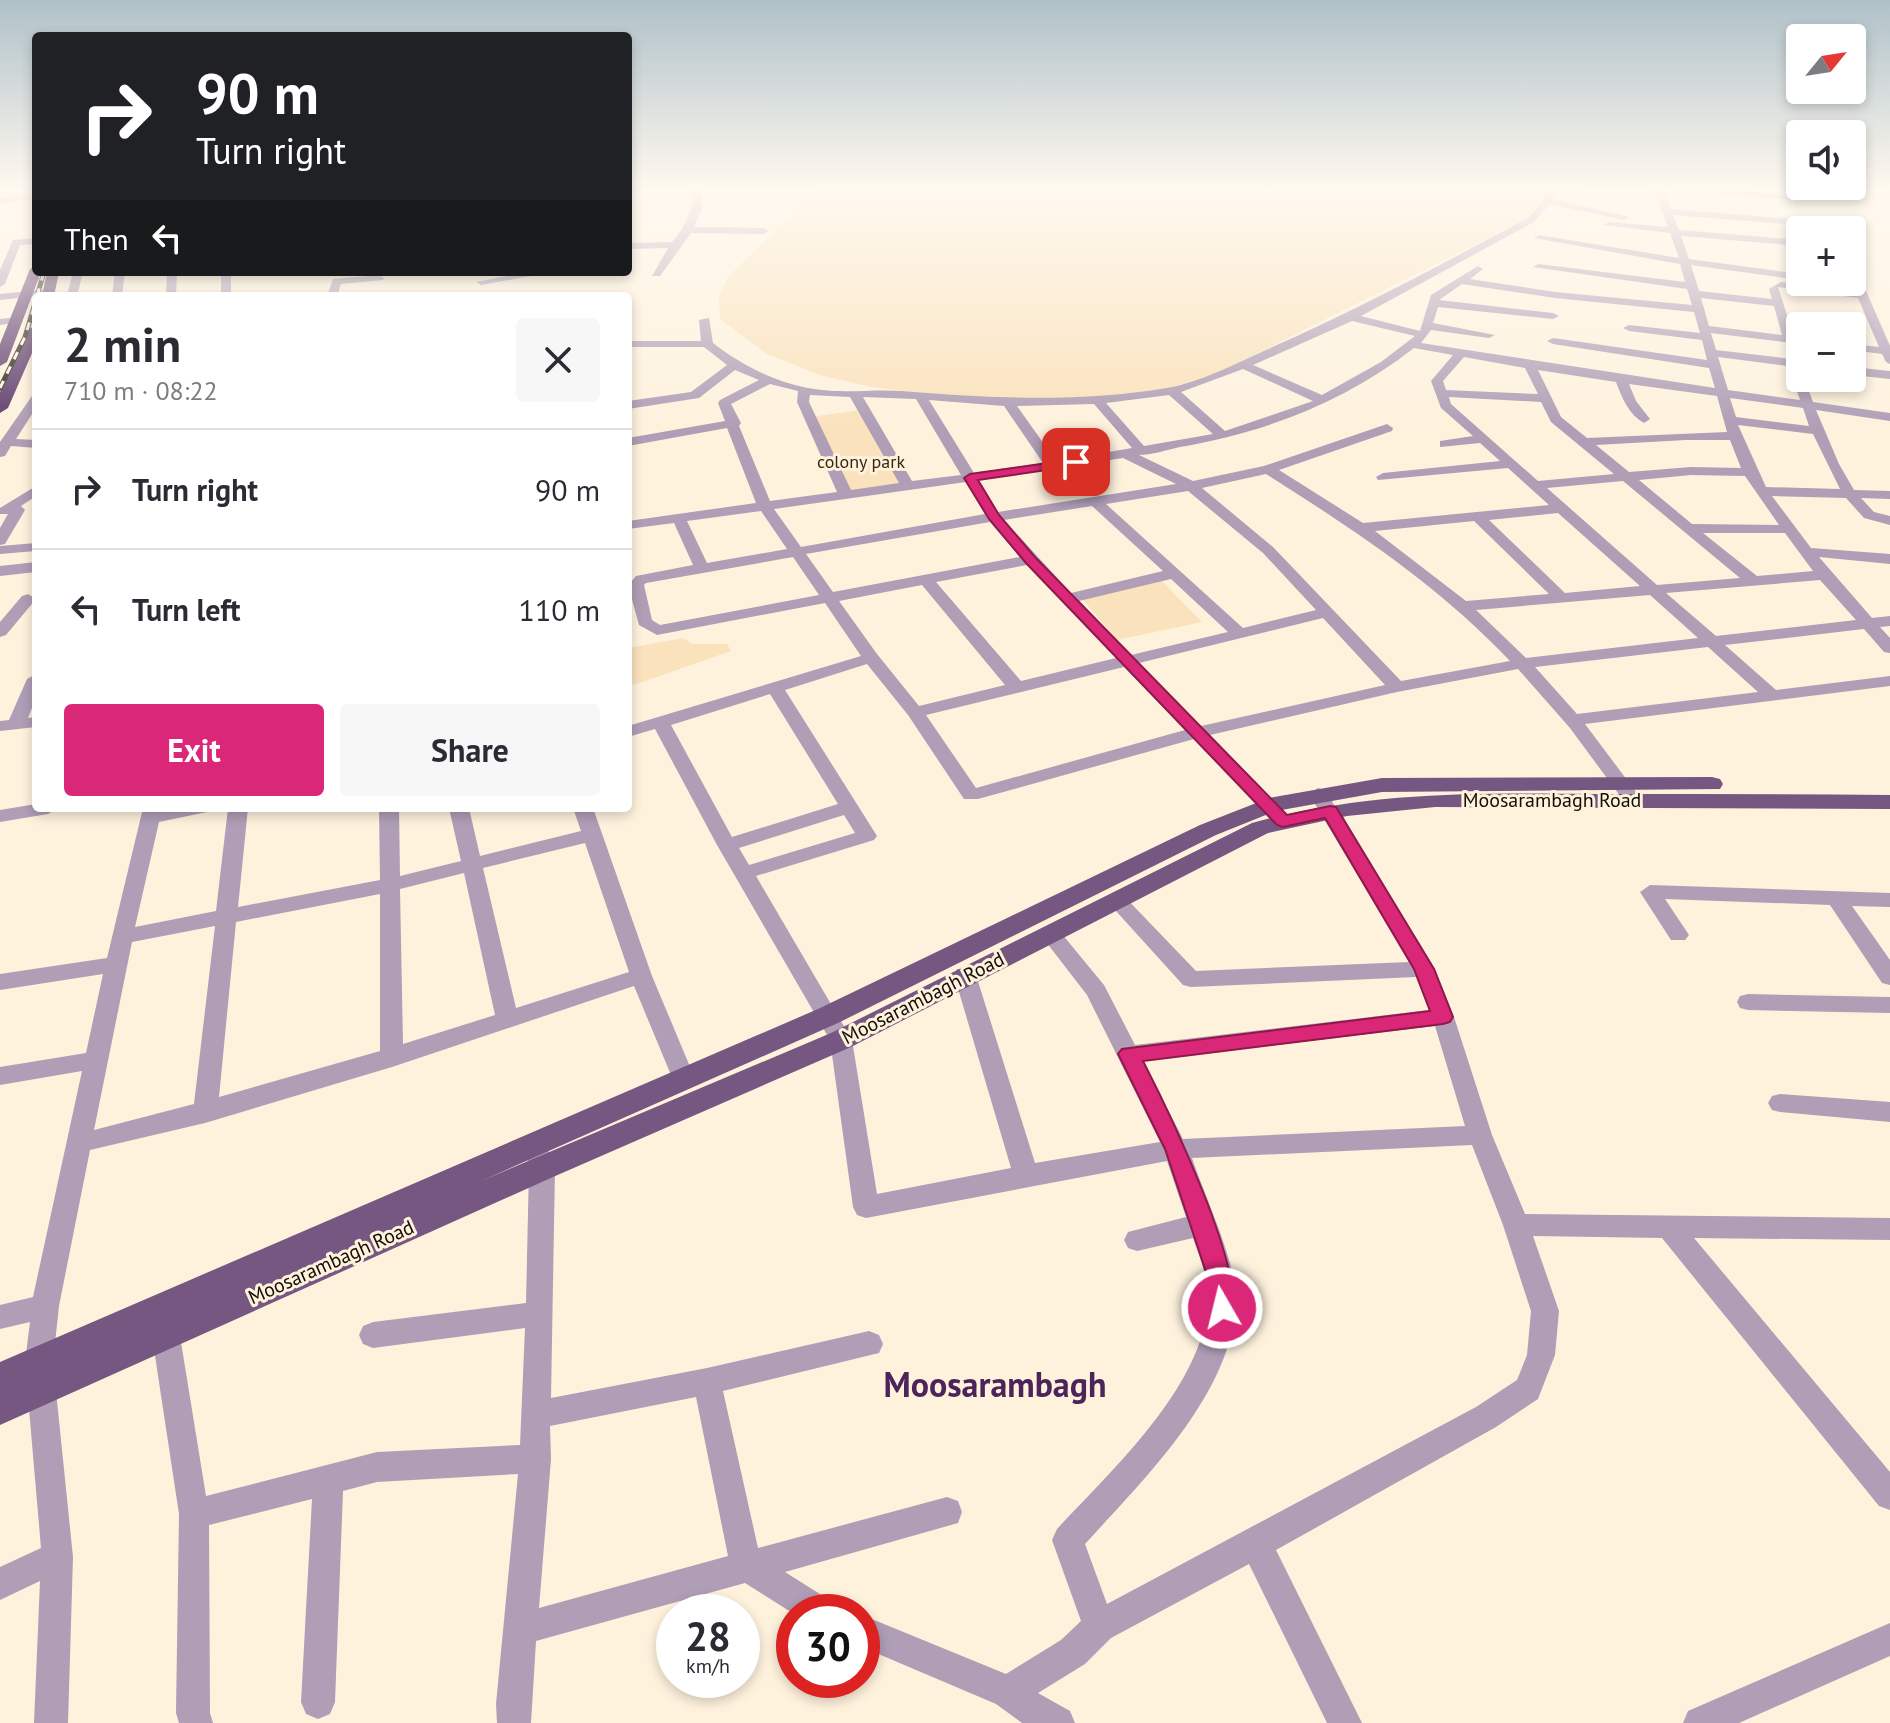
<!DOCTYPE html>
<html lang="en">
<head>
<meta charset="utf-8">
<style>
	:root { --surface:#fff; --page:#f7f7f7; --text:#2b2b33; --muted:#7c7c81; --line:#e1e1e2; --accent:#db2777 }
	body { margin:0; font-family:"PT Sans",sans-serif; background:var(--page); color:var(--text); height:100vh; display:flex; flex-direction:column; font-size:30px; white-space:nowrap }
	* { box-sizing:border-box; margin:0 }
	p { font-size:26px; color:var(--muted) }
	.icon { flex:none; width:44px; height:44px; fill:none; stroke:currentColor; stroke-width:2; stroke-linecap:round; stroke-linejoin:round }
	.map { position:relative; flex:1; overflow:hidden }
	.drawer { position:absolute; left:32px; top:292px; width:600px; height:520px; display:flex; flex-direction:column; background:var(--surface); border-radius:8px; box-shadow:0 4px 12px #0003 }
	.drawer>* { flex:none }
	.hud { position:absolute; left:32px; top:32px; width:600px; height:244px; border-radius:8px; box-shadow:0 4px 12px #0003; background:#202124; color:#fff; overflow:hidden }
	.needle { width:52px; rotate:60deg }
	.controls { position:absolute; left:1786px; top:24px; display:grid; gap:16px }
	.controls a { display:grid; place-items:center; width:80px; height:80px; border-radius:8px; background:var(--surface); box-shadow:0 4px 12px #0003; font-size:40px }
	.speed { position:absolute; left:656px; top:1594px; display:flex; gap:16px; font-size:40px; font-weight:700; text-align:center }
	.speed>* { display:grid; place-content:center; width:104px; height:104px; border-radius:50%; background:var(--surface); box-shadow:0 4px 12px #0003; line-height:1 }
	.speed small { font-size:20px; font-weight:400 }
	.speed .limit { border:12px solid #d22; background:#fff; color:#111 }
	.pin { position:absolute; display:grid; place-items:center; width:68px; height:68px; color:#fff; margin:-34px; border-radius:16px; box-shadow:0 4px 12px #0006 }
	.me { position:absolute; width:88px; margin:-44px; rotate:352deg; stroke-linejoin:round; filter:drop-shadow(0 0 6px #0008) }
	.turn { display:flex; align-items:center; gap:28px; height:168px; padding:0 32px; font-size:36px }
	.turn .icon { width:104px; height:104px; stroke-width:2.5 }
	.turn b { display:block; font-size:56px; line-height:68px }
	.then { display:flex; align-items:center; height:76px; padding:0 32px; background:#0003; gap:16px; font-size:30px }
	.round { display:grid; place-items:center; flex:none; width:84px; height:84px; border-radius:8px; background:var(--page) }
	.head { display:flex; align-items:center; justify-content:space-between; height:136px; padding:0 32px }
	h1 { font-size:48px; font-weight:800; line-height:60px }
	.primary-button { display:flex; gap:16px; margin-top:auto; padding:16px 32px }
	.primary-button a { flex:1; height:92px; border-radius:8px; background:var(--accent); color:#fff; font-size:32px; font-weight:800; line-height:92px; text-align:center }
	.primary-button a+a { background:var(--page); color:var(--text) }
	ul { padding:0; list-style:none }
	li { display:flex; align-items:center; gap:24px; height:120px; padding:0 32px; border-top:2px solid var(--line) }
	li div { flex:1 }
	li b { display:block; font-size:30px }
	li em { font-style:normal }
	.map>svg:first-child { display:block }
	.green { fill:#fae2bc }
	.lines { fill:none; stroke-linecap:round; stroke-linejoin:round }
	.minor { fill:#af9eb6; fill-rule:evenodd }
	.major { fill:#765781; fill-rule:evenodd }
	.highway { fill:#613e6e; fill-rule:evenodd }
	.rail-casing { stroke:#2d271e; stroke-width:5 }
	.rail { stroke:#fef2dd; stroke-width:3; stroke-dasharray:8; stroke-linecap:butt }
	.route { fill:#db2777; stroke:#8e194d; stroke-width:2 }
	.labels { text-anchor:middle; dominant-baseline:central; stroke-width:6; stroke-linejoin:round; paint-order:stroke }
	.far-park-label { font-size:18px; fill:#36270c; stroke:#fef2dd }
	.street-label { font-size:20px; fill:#120d05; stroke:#fef2dd }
	.near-district-label { font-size:34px; font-weight:bold; fill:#4c245a; stroke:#fef2dd }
</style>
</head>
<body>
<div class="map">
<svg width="1890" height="1723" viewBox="0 0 1890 1723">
	<rect width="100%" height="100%" fill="#fef2dd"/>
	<path class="green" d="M 817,188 L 1543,188 L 1545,197 L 1528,218 L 1220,372 L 1162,390 L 1105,397 L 984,401 L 872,387 L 823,376 L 767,354 L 720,319 L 719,295 L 729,276 Z
		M 860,410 L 904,485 L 849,493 L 811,417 Z
		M 1161,580 L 1202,622 L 1117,640 L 1082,599 Z
		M 683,638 L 692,644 L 727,644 L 731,651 L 628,687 L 628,648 Z"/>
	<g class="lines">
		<path class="minor" d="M 694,188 L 702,188 L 702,209 L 694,227 L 764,228 L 769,231 L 764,234 L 691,233 L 660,276 L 652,276 L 668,248 L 628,249 L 628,243 L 672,242 C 687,225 692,210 694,188 Z
			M 1544,188 L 1586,189 L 1583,194 L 1553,191 L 1553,199 L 1629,217 L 1624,220 L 1550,204 L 1534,222 L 1361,316 L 1420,331 L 1431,295 L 1478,266 L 1483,269 L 1470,279 L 1555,292 L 1692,305 L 1687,289 L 1533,267 L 1538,264 L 1685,282 L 1680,264 L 1534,238 L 1539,235 L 1679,258 L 1670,233 L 1604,225 L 1609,222 L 1668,227 L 1654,188 L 1662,188 L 1671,209 L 1828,222 L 1825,227 L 1673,215 L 1679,230 L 1800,240 L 1800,246 L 1681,236 L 1689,259 L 1800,274 L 1800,280 L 1691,265 L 1699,291 L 1772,299 L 1769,289 L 1781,282 L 1855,291 L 1852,267 L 1857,270 L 1890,346 L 1890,364 L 1886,362 L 1882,354 L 1852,350 L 1852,344 L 1879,347 L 1858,298 L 1778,287 L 1794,337 L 1800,338 L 1800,344 L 1711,333 L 1716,350 L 1800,360 L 1800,378 L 1804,378 L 1813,402 L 1890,413 L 1890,421 L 1816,410 L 1839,464 L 1854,490 L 1890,491 L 1890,499 L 1861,498 L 1874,512 L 1890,516 L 1890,525 L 1864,518 L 1846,498 L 1772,496 L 1811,548 L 1890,554 L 1890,564 L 1819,557 L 1872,618 L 1890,616 L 1890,626 L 1880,627 L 1890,638 L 1890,653 L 1884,652 L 1864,629 L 1725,645 L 1776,690 L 1890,676 L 1890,686 L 1585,724 L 1642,800 L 1633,806 L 1626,804 L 1570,728 L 1518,669 L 1397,692 L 1210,735 L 1290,817 L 1293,821 L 1290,825 L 1276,825 L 1194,739 L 978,799 L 964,799 L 908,715 L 867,664 L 785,690 L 877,836 L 874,840 L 756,876 L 852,1040 L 877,1194 L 1011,1168 L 954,975 L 957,969 L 973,969 L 976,975 L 1035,1163 L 1160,1142 L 1087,995 L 1043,938 L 1039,933 L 1043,928 L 1057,928 L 1104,985 L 1135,1045 L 1429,1010 L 1416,977 L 1191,987 L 1183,985 L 1106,900 L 1109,895 L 1123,895 L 1196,971 L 1409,962 L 1309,794 L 1318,788 L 1325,790 L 1435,969 L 1454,1017 L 1492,1135 L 1525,1214 L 1890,1218 L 1890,1240 L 1694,1238 L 1890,1472 L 1890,1510 L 1879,1506 L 1662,1238 L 1533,1236 L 1559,1311 L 1555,1355 L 1538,1399 L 1496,1427 L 1276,1550 L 1362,1723 L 1327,1723 L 1249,1564 L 1111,1638 L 1085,1664 L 1038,1693 L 1070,1711 L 1075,1723 L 1022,1723 L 996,1704 L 862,1647 L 862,1615 L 1006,1674 L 1061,1640 L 1081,1621 L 1052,1540 L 1057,1529 C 1112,1470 1197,1392 1208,1309 C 1211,1285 1201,1261 1193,1238 L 1137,1251 L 1128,1248 L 1124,1240 L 1128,1232 L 1186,1217 L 1167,1161 L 866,1218 L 857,1215 L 853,1207 L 830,1040 L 717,845 L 655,729 L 628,737 L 628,726 L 861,656 L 825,603 L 657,635 L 639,625 L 628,585 L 636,576 L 693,565 L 674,523 L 628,529 L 628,521 L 756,503 L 727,428 L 628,446 L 628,438 L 725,421 L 718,403 L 720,400 L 759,380 L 735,370 L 699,398 L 628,409 L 628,401 L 691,392 L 727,365 L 704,347 L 628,347 L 628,341 L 701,341 L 699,320 L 709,318 L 713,343 C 744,367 782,386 822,390 C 848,393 875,389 901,391 C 990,398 1078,403 1167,388 C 1201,382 1237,363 1268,349 C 1357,310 1442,264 1528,218 L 1543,201 ZM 1462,284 L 1555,298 L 1694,312 L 1700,333 L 1629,325 L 1623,328 L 1629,331 L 1702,340 L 1707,360 L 1553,338 L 1547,341 L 1553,344 L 1709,368 L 1715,388 L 1421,343 L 1431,330 L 1489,338 L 1495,335 L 1433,323 L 1438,307 L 1553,319 L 1559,316 L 1553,313 L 1439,300 ZM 1701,298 L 1774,306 L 1782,335 L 1709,326 ZM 1352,321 L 1415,336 L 1381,362 L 1322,395 L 1253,365 ZM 1414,348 L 1453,355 L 1431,381 L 1441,408 L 1473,436 L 1440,441 L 1440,447 L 1480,443 L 1500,461 L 1383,473 L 1376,477 L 1378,480 L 1508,468 L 1549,505 L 1363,523 L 1279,470 L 1392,431 L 1393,428 L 1387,424 L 1264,466 L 1193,481 L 1139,455 C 1151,455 1167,450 1180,447 C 1266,432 1345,402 1414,348 ZM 1464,357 L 1525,368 L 1538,394 L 1446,390 L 1443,381 ZM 1718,357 L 1788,366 L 1800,400 L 1728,390 ZM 1243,369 L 1313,401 L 1225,431 L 1181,392 ZM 1538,370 L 1616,382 C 1622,398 1629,415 1644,423 L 1650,419 L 1636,401 L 1629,384 L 1717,396 L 1727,432 L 1587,438 L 1561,417 ZM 770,384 L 798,391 L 797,402 L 837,492 L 770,501 L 739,426 L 741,423 L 731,404 ZM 810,395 L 850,397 L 899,483 L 851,490 L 809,402 ZM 1169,395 L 1213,434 L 1144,446 L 1106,403 ZM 863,397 L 916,399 L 961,475 L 912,481 ZM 1449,397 L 1541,402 L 1551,422 L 1614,474 L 1538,481 L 1451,404 ZM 1730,398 L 1803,408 L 1809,426 L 1736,417 ZM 929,400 L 1004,406 L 1043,463 L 974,473 ZM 1094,404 L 1132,448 L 1056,461 L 1017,406 ZM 1738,425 L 1813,434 L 1840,489 L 1766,487 ZM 1686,440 L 1730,440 L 1741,468 L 1691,467 L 1629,472 L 1596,445 ZM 1123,458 L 1176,484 L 998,512 L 978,480 ZM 1266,474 C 1353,529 1438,585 1510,661 L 1401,681 L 1273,547 L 1202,488 ZM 1691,475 L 1745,476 L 1779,525 L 1692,524 L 1639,480 ZM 1623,481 L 1740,578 L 1657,585 L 1547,488 ZM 966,482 L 985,514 L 801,547 L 774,509 ZM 1188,491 L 1263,553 L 1316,610 L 1243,628 L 1106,504 ZM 1092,506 L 1163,571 L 1071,593 L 1004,520 ZM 761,511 L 787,549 L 707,563 L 687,521 ZM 1558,513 L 1640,586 L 1565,593 L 1489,520 ZM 1474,521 L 1549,594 L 1466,601 L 1375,531 ZM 990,522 L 1020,557 L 833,592 L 806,554 ZM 1703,533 L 1785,533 L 1813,571 L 1757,576 ZM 793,557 L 819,595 L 660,625 L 652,620 L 644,585 L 646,583 ZM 1027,565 L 1116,658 L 1021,681 L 936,582 ZM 1171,579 L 1228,632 L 1131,655 L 1079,601 ZM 1820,580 L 1856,620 L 1716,636 L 1666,593 ZM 922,585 L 1005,685 L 919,706 L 877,654 L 839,601 ZM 1650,595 L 1698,638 L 1526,658 L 1476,610 ZM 1323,618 L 1385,685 L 1201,726 L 1139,663 ZM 1708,647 L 1758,692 L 1577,714 L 1535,667 ZM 1124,667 L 1185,730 L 976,788 L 926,715 ZM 770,694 L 838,804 L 732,837 L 671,725 ZM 844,815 L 855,833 L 749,865 L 739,848 ZM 1435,1026 L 1465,1126 L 1183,1139 L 1143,1061 ZM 1472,1145 L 1503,1225 L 1531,1311 L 1527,1355 L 1517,1380 L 1476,1407 L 1107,1604 L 1085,1544 C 1145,1478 1249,1378 1234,1280 C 1228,1246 1204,1193 1192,1158 Z
			M 1671,188 L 1710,188 L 1806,197 L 1801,200 L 1675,191 Z
			M 36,192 L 36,198 L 0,204 L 0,198 Z
			M 36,238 L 36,244 L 20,245 L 5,284 L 0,287 L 0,270 L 13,240 Z
			M 73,272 L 83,272 L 77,296 L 67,296 Z
			M 115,272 L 125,272 L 122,296 L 112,296 Z
			M 167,272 L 177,272 L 176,296 L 166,296 Z
			M 221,272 L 231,272 L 231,296 L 221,296 Z
			M 527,272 L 553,272 L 481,285 L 476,282 Z
			M 379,275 L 384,278 L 383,280 L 341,284 L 337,296 L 327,296 L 333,279 Z
			M 49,289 L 53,290 L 53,294 L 0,300 L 0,294 Z
			M 18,317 L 22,318 L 22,322 L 0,325 L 0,319 Z
			M 1852,367 L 1890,371 L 1890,379 L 1852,375 Z
			M 36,395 L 36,408 L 16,439 L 36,440 L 36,448 L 11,446 L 5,456 L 0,457 L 0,442 L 32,396 Z
			M 36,486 L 36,496 L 21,506 L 25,510 L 5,544 L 0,545 L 0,528 L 8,514 L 0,514 L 0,508 Z
			M 36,543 L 36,551 L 0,554 L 0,546 Z
			M 36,562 L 36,572 L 0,576 L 0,566 Z
			M 28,594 L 36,599 L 6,635 L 0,637 L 0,622 L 22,596 Z
			M 36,674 L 36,698 L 28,718 L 36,717 L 36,727 L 0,731 L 0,721 L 9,720 L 27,679 Z
			M 36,804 L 36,808 L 58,808 L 48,814 L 0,822 L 0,810 Z
			M 143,808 L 210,808 L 207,812 L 159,822 L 135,927 L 216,911 L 228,808 L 248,808 L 238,907 L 380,880 L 379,808 L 399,808 L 400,876 L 461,861 L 449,808 L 469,808 L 480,856 L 581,831 L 573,808 L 593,808 L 652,976 L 696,1081 L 692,1087 L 684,1090 L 676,1087 L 634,986 L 392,1067 L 205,1123 L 90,1150 L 59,1306 L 53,1362 L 73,1557 L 68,1723 L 34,1723 L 40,1581 L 0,1600 L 0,1567 L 41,1548 L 25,1362 L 30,1322 L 0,1329 L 0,1305 L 33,1297 L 82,1071 L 0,1085 L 0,1067 L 86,1053 L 103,974 L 0,990 L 0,974 L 107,958 ZM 585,843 L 629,972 L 516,1008 L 483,868 ZM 464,873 L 495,1015 L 403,1044 L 400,889 ZM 380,894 L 380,1051 L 219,1097 L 236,922 ZM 215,926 L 194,1104 L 94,1130 L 132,942 Z
			M 1650,885 L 1890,893 L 1890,907 L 1852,906 L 1890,960 L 1890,985 L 1882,983 L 1830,905 L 1665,899 L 1689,935 L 1685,940 L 1671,940 L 1640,892 Z
			M 1748,994 L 1890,997 L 1890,1013 L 1748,1010 L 1740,1008 L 1737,1002 L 1740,996 Z
			M 1780,1094 L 1890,1102 L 1890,1122 L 1780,1112 L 1772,1110 L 1768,1103 L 1772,1096 Z
			M 539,1147 L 548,1150 L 555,1168 L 551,1398 L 707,1368 L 869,1331 L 879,1335 L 883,1344 L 879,1353 L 723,1391 L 758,1548 L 947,1497 L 958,1501 L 962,1512 L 958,1523 L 785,1572 L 831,1601 L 836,1612 L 794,1614 L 745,1583 L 536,1641 L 531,1723 L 497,1723 L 496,1704 L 518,1474 L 377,1482 L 343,1491 L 335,1702 L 330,1714 L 318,1719 L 306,1714 L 301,1702 L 312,1499 L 209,1525 L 210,1713 L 213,1723 L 179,1723 L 176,1713 L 179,1514 L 152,1336 L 156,1327 L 166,1323 L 176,1327 L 180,1336 L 206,1496 L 377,1452 L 520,1445 L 525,1328 L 373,1348 L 363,1344 L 359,1335 L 363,1326 L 373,1322 L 526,1303 L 529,1168 L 527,1157 L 530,1150 ZM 696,1397 L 728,1556 L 539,1608 L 551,1459 L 550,1426 Z
			M 1890,1623 L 1890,1656 L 1739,1723 L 1683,1723 L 1688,1711 Z"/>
		<path class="major" d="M 1712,777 L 1720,779 L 1723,784 L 1720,789 L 1382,792 L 1276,811 L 1216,835 L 838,1023 L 481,1181 L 831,1033 L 1252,823 C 1370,791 1476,793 1597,794 C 1695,794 1792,794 1890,795 L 1890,809 L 1435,807 L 1347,816 L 1268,833 L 851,1047 L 553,1177 L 0,1425 L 0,1362 L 818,1009 L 1200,825 L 1269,798 L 1382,778 Z"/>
		<path class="highway" d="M 36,265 L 36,272 L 41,272 L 7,362 L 0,366 L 0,344 L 30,269 Z
			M 47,272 L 59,272 L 54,296 L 42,296 Z
			M 36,325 L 36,344 L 8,408 L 0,413 L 0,392 L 29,329 Z"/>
		<g class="rail-casing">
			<path id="rail" d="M 37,296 L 44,272
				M 0,388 L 25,337 L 36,300"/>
		</g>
		<use href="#rail" class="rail"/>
	</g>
	<linearGradient id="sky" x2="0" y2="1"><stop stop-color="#afc1c8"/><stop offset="0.44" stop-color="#fff9f0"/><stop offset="1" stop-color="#fff9f0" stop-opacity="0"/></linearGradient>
	<rect width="1890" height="429" fill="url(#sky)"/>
	<path class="route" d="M 1076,459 L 1081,460 L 1081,465 L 978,480 L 999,515 L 1035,557 L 1287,815 L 1330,806 L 1336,807 L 1434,969 L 1453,1017 L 1450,1022 L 1443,1024 L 1143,1061 C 1165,1104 1249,1275 1230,1316 L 1222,1319 L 1213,1316 L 1209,1308 L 1208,1278 L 1165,1149 L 1118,1054 L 1122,1049 L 1430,1011 L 1414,969 L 1325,818 L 1283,827 L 1277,825 L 1026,563 L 989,519 L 964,478 L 970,474 Z"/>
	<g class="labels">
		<g class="far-park-label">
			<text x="861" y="461">colony park</text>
		</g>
		<g class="street-label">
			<text x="1552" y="800">Moosarambagh Road</text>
			<text transform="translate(923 998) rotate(-27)">Moosarambagh Road</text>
			<text transform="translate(331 1262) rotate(-24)">Moosarambagh Road</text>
		</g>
		<g class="near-district-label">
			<text x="995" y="1384">Moosarambagh</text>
		</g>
	</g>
</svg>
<div class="controls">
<a><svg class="needle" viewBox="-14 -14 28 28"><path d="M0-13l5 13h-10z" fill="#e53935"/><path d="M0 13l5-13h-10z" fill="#7c7c81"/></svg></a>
<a><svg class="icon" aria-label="sound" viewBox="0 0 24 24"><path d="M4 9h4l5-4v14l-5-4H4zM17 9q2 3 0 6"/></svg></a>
<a>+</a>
<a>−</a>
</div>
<div class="speed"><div>28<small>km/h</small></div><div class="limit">30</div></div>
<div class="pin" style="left:1076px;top:462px;background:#d93025"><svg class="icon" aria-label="arrive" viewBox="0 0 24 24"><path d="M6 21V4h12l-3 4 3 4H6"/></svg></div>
<svg class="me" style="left:1222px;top:1308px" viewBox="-20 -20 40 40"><circle r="17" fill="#db2777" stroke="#fff" stroke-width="3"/><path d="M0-11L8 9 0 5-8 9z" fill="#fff"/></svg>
<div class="hud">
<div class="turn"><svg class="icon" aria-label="right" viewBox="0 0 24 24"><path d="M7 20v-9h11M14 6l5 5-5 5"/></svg><div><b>90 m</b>Turn right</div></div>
<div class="then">Then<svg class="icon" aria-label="left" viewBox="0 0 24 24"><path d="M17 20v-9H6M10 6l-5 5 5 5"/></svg></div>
</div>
<section class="drawer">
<div class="head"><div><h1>2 min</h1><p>710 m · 08:22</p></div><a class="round"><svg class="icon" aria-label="close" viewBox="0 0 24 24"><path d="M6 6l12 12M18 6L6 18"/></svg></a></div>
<ul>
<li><svg class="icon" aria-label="right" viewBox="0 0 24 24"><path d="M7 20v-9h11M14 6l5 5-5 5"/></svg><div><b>Turn right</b></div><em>90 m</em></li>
<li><svg class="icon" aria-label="left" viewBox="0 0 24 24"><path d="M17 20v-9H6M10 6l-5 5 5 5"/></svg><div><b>Turn left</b></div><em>110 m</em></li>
</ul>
<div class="primary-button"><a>Exit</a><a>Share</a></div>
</section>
</div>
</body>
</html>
